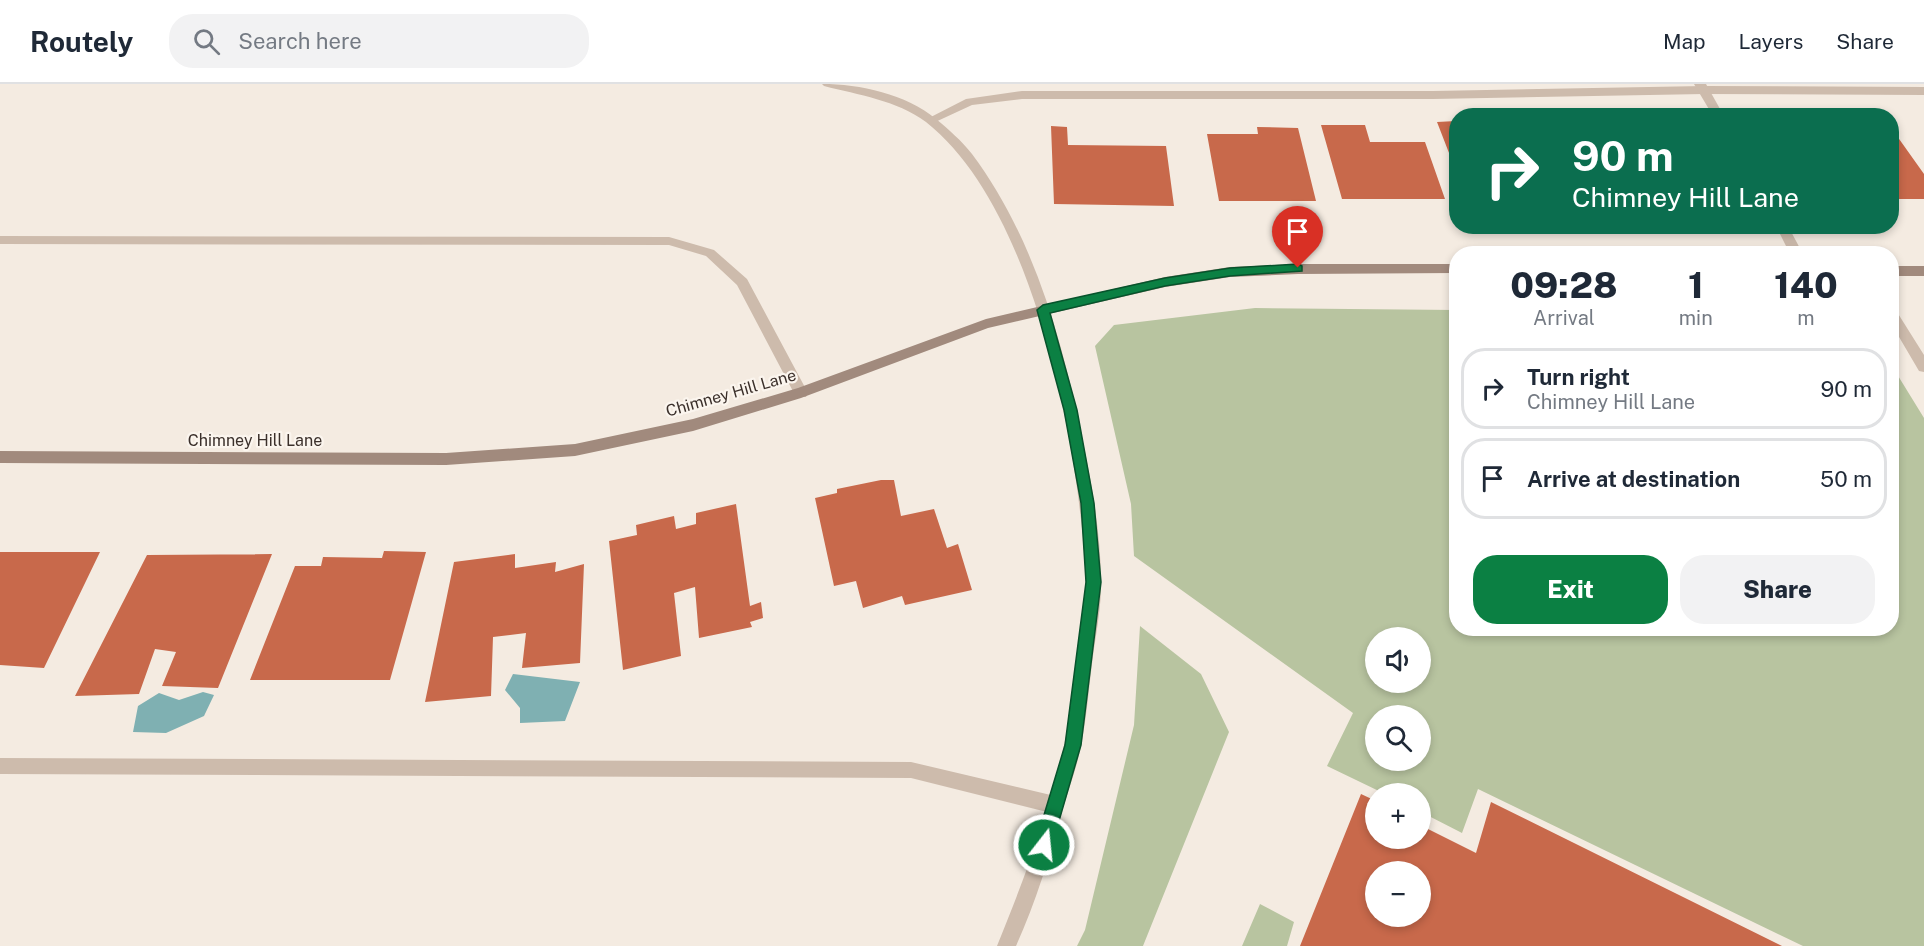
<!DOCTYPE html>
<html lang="en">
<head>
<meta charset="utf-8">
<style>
	:root { --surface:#fff; --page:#f2f2f3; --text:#1f2937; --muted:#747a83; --line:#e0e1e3; --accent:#0b8043 }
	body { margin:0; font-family:"Public Sans",sans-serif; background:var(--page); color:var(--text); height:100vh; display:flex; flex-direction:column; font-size:22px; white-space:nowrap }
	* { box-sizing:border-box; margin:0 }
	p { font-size:20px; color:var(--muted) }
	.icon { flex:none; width:33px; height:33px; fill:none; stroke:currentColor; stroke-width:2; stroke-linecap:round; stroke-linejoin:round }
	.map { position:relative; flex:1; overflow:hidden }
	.details { position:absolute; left:1449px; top:162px; width:450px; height:390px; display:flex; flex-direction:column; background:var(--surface); border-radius:24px; box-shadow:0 3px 9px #0003 }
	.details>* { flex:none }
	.hud { position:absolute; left:1449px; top:24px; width:450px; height:126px; border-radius:24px; box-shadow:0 3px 9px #0003; background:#0b6e4f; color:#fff; overflow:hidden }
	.fabs { position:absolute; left:1365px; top:543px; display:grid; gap:12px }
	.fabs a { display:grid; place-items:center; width:66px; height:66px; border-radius:50%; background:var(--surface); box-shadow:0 3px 9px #0003; font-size:30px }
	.pin { position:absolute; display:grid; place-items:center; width:51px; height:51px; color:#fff; margin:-62px -26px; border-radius:50% 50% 50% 0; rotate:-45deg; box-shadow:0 0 6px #0007 }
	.pin .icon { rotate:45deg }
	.me { position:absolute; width:66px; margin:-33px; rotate:16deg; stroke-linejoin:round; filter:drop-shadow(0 0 4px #0008) }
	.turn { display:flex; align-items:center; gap:21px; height:126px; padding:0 24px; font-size:27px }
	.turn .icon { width:78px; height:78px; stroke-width:2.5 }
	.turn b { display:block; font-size:42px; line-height:51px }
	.eta { display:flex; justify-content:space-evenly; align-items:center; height:102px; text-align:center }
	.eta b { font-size:36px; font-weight:800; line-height:42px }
	.primary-button { display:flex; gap:12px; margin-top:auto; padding:12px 24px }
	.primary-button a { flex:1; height:69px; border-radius:24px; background:var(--accent); color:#fff; font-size:24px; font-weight:800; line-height:69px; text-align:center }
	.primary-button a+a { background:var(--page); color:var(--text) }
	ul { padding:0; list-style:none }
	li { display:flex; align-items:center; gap:18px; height:81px; margin:0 12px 9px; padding:0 12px; border:3px solid var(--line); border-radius:24px }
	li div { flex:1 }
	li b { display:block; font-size:22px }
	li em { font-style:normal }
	header { display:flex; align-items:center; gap:36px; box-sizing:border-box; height:84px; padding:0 30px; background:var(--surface); border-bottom:2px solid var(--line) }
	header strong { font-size:28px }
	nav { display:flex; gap:33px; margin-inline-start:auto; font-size:21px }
	.search { width:420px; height:54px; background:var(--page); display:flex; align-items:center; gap:15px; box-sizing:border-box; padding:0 21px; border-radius:24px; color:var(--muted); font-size:22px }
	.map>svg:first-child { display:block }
	.green { fill:#b8c4a0; fill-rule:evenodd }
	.water { fill:#7fb0b2 }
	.building { fill:#c8694b; fill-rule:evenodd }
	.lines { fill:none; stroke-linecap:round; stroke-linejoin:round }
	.lane { fill:#cdbbac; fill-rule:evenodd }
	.street { fill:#cdbbac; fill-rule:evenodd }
	.secondary { fill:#a18a7d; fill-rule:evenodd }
	.route { fill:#0b8043; stroke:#07532c; stroke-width:1.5 }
	.labels { text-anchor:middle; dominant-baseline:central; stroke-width:4.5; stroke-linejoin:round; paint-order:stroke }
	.street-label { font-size:16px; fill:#3b302b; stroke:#fbf5ee }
</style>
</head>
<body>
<header>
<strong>Routely</strong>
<div class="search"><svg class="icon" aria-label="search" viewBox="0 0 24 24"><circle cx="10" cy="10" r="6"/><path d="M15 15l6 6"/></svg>Search here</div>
<nav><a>Map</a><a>Layers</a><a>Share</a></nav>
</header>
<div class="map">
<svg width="1924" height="862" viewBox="0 0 1924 862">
	<rect width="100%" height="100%" fill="#f4ebe1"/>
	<path class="green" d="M 1255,224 L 1456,226 L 1456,544 L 1892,544 L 1892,282 L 1924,334 L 1924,862 L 1803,862 L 1478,705 L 1462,749 L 1421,728 L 1420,710 L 1383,709 L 1327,682 L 1353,629 L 1134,472 L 1131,420 L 1095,262 L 1114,241 ZM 1376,554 L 1420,554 L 1420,598 L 1376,598 ZM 1376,632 L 1420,632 L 1420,676 L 1376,676 Z
		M 1140,542 L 1201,590 L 1229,648 L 1143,862 L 1077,862 L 1085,846 L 1134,641 Z
		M 1260,820 L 1294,838 L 1287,862 L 1242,862 Z"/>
	<path class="water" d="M 513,590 L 580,598 L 565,637 L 520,639 L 520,624 L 505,606 Z
		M 203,608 L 214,611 L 204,632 L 166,649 L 133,648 L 138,622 L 159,609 L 179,616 Z"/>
	<path class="building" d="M 1456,37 L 1456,87 L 1437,38 Z
		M 1321,41 L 1365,41 L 1370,58 L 1425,58 L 1445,115 L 1342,115 Z
		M 1051,42 L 1067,43 L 1068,61 L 1166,62 L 1174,122 L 1054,120 Z
		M 1257,43 L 1298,44 L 1316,117 L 1219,117 L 1207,50 L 1258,50 Z
		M 1892,45 L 1924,90 L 1924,115 L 1892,115 Z
		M 881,396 L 894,396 L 901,432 L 934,425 L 947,464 L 958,460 L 972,506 L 905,521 L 902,512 L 863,524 L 856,497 L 834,502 L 815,414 L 837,409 L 837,405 Z
		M 736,420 L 750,522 L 761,518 L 763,534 L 750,538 L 752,543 L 699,554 L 695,503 L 674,509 L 681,572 L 623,586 L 609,457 L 637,451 L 636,441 L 674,432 L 676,445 L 696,440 L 696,429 Z
		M 384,467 L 426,468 L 390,596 L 250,596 L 295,482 L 321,482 L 323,473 L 382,474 Z
		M 0,468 L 100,468 L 44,584 L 0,581 Z
		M 272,470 L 218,604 L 162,602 L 176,568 L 155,565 L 139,610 L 75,612 L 147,471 Z
		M 515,470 L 515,484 L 556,478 L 555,488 L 584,480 L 580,579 L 522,584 L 526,549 L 493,553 L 491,612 L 425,618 L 454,478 Z
		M 1361,710 L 1376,717 L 1376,754 L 1420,754 L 1420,741 L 1476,769 L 1491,718 L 1782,862 L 1300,862 ZM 1376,788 L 1420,788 L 1420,832 L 1376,832 Z"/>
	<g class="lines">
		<path class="lane" d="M 1704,2 L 1924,3 L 1924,11 L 1704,10 L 1433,15 L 1022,15 L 972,21 L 931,40 L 925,36 L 966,15 L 1022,7 L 1433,7 Z
			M 0,152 L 669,153 L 714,166 L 747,195 L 808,309 L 806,313 L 796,313 L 737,201 L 706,172 L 669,161 L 0,160 Z
			M 1892,226 L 1897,228 L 1924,271 L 1924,288 L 1919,287 L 1892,241 Z
			M 0,674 L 911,678 L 1055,712 L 1061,715 L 1064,721 L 1061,727 L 1055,730 L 911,694 L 0,690 Z"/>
		<path class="street" d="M 822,0 C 860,0 906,10 936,35 C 948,45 962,57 972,70 C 1034,153 1063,258 1083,358 C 1093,406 1102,458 1101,507 C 1100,529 1096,551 1093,572 C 1089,602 1087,632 1081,662 C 1077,683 1069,704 1063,724 C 1050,771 1036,818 1016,862 L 997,862 C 1022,800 1049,731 1063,666 C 1070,635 1072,604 1077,573 C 1079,553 1083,534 1085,514 C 1087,480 1082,444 1078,411 C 1063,297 1020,112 926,38 C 896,16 859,11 824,2 Z
			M 1694,0 L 1706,0 L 1724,32 L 1713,32 Z
			M 1776,142 L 1788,142 L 1803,170 L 1790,170 Z"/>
		<path class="secondary" d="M 1298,180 L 1456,180 L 1456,189 L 1298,190 L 1230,193 L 1165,203 L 988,244 L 801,314 L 693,347 L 575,372 L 446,381 L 0,379 L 0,367 L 446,369 L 575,360 L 693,335 L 798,304 L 986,235 L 1165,193 L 1230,183 Z
			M 1892,182 L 1924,182 L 1924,192 L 1892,192 Z"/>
	</g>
	<path class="route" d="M 1298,180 L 1302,182 L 1302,187 L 1230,192 L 1165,202 L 1050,229 L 1077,326 L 1094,419 L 1101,498 L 1081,661 L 1052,761 L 1049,767 L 1044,769 L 1038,767 L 1035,761 L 1065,661 L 1086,498 L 1081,419 L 1064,326 L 1037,226 L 1043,221 L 1165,194 L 1230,184 Z"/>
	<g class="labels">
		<g class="street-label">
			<text transform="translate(731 309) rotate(-16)">Chimney Hill Lane</text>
			<text x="255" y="356">Chimney Hill Lane</text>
		</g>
	</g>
</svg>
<div class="fabs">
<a><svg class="icon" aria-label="sound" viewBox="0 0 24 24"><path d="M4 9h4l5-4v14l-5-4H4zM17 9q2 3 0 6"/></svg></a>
<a><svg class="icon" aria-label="search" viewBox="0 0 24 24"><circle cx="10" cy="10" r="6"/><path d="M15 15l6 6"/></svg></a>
<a>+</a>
<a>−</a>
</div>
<div class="pin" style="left:1298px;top:184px;background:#d93025"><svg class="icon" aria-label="arrive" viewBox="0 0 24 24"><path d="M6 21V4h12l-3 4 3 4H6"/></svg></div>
<svg class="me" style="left:1044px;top:761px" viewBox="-20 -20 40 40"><circle r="17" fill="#0b8043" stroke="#fff" stroke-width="3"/><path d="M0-11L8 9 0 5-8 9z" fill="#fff"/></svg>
<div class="hud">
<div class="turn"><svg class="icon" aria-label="right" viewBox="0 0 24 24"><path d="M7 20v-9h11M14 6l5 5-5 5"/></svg><div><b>90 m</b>Chimney Hill Lane</div></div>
</div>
<section class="details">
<div class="eta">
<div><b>09:28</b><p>Arrival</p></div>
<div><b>1</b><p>min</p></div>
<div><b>140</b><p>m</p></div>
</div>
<ul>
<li><svg class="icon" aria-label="right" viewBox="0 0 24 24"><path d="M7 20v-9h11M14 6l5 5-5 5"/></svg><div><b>Turn right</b><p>Chimney Hill Lane</p></div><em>90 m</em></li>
<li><svg class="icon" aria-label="arrive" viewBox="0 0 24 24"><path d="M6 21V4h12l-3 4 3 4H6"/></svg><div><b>Arrive at destination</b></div><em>50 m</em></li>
</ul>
<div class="primary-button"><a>Exit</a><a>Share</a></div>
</section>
</div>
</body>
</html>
